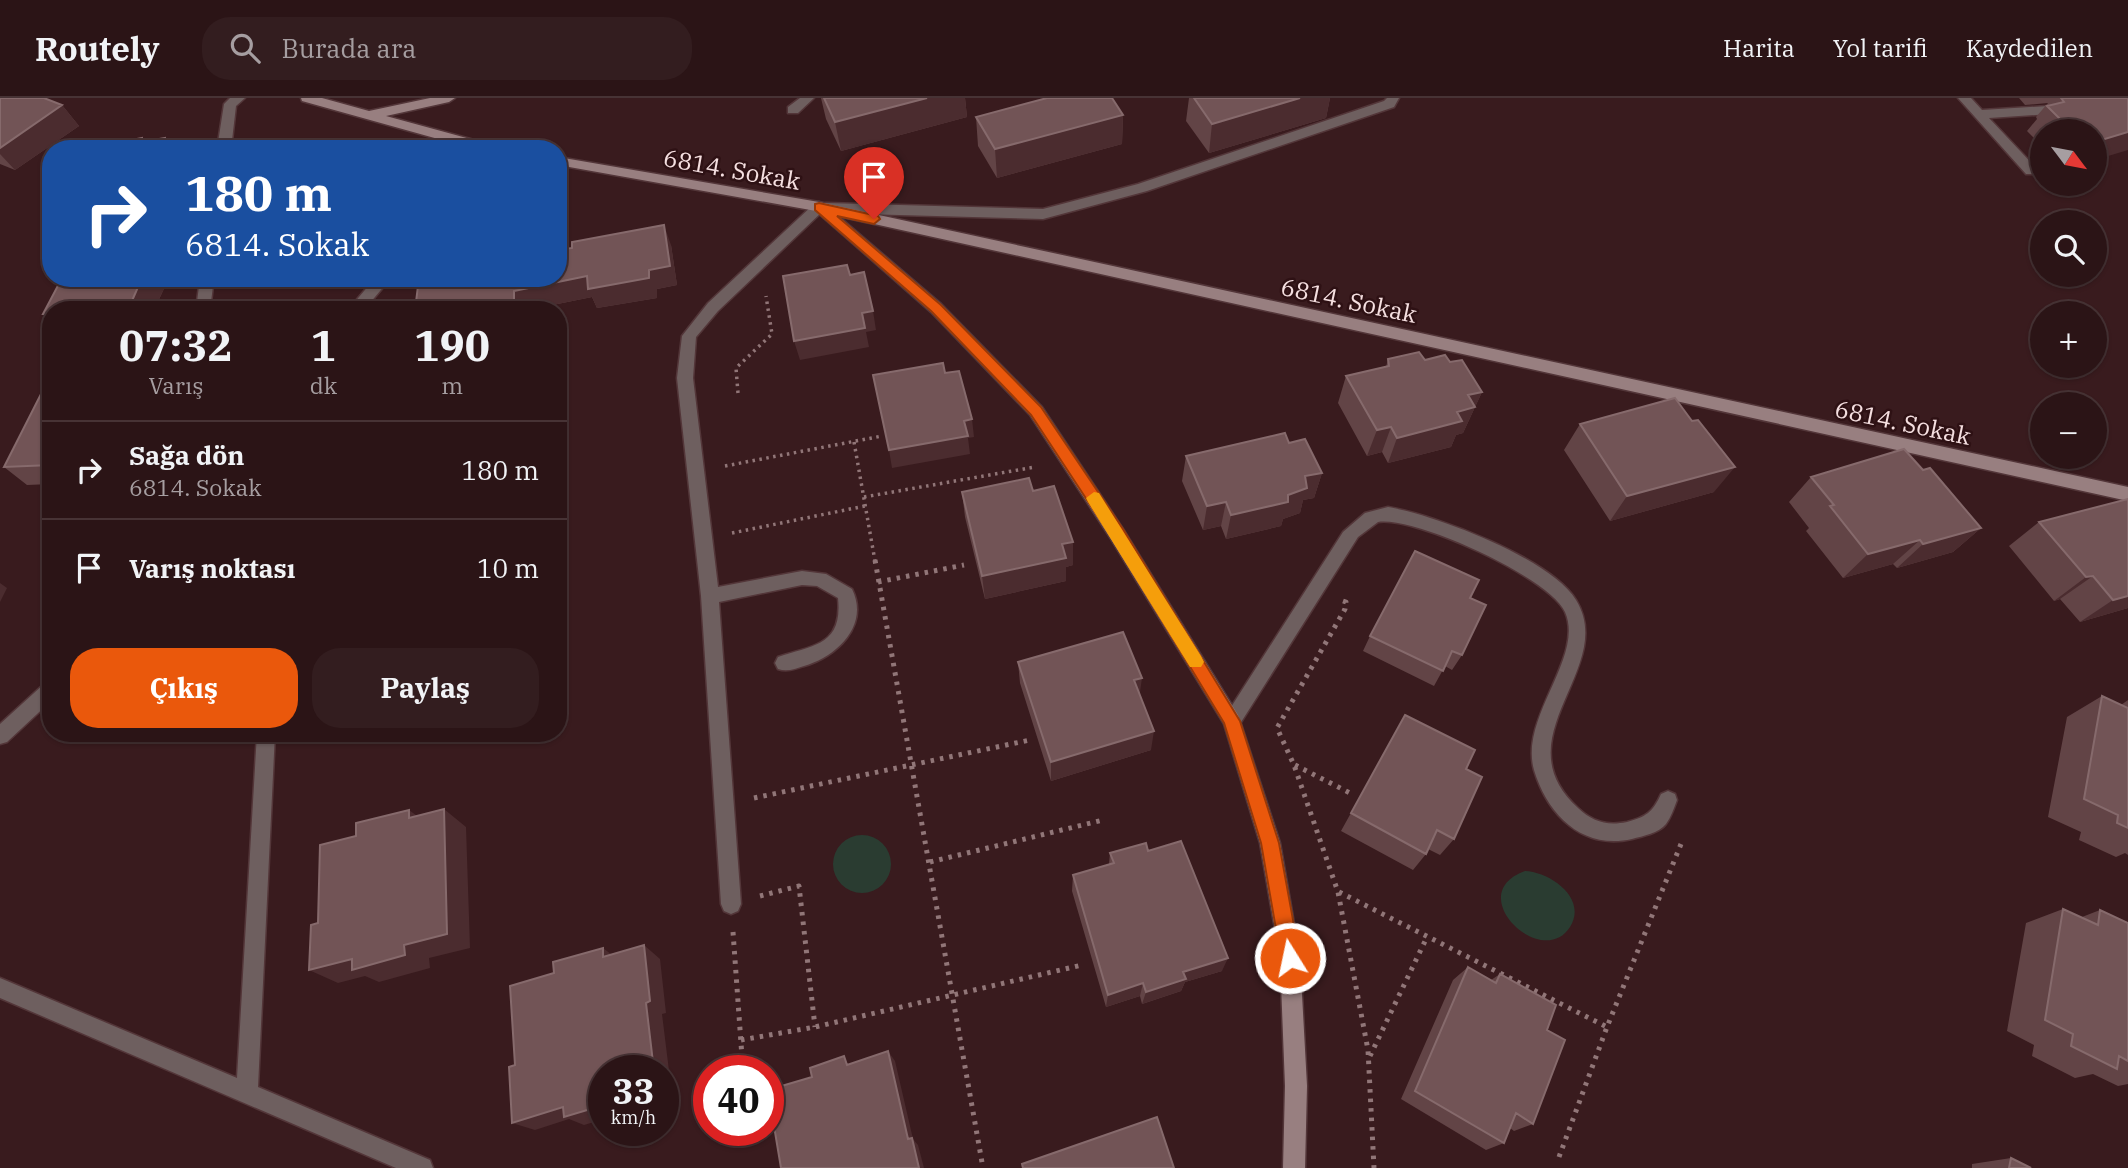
<!DOCTYPE html>
<html lang="tr">
<head>
<meta charset="utf-8">
<style>
	:root { --surface:#2b1416; --page:#331d1f; --text:#f1f3f6; --muted:#a69ea1; --line:#473335; --accent:#ea580c }
	body { margin:0; font-family:"IBM Plex Serif",serif; background:var(--page); color:var(--text); height:100vh; display:flex; flex-direction:column; font-size:26px; white-space:nowrap }
	* { box-sizing:border-box; margin:0 }
	p { font-size:23px; color:var(--muted) }
	.icon { flex:none; width:38px; height:38px; fill:none; stroke:currentColor; stroke-width:2; stroke-linecap:round; stroke-linejoin:round }
	.map { position:relative; flex:1; overflow:hidden }
	.panel { position:absolute; left:42px; top:203px; width:525px; height:441px; display:flex; flex-direction:column; background:var(--surface); border-radius:28px; box-shadow:0 2px 5px #0004,0 0 0 2px var(--line) }
	.panel>* { flex:none }
	.banner { position:absolute; left:42px; top:42px; width:525px; height:147px; border-radius:28px; box-shadow:0 2px 5px #0004,0 0 0 2px var(--line); background:#1a4fa0; color:#fff; overflow:hidden }
	.needle { width:46px; rotate:122deg }
	.controls { position:absolute; left:2030px; top:21px; display:grid; gap:14px }
	.controls a { display:grid; place-items:center; width:77px; height:77px; border-radius:50%; background:var(--surface); box-shadow:0 2px 5px #0004,0 0 0 2px var(--line); font-size:35px }
	.speed { position:absolute; left:588px; top:957px; display:flex; gap:14px; font-size:35px; font-weight:700; text-align:center }
	.speed>* { display:grid; place-content:center; width:91px; height:91px; border-radius:50%; background:var(--surface); box-shadow:0 2px 5px #0004,0 0 0 2px var(--line); line-height:1 }
	.speed small { font-size:18px; font-weight:400 }
	.speed .limit { border:10px solid #d22; background:#fff; color:#111 }
	.pin { position:absolute; display:grid; place-items:center; width:60px; height:60px; color:#fff; margin:-72px -30px; border-radius:50% 50% 50% 0; rotate:-45deg; box-shadow:0 0 7px #0007 }
	.pin .icon { rotate:45deg }
	.me { position:absolute; width:77px; margin:-38px; rotate:350deg; stroke-linejoin:round; filter:drop-shadow(0 0 5px #0008) }
	.turn { display:flex; align-items:center; gap:24px; height:147px; padding:0 28px; font-size:32px }
	.turn .icon { width:91px; height:91px; stroke-width:2.5 }
	.turn b { display:block; font-size:49px; line-height:60px }
	.eta { display:flex; justify-content:space-evenly; align-items:center; height:119px; text-align:center }
	.eta b { font-size:42px; font-weight:700; line-height:49px }
	.cta { display:flex; gap:14px; margin-top:auto; padding:14px 28px }
	.cta a { flex:1; height:80px; border-radius:28px; background:var(--accent); color:#fff; font-size:28px; font-weight:700; line-height:80px; text-align:center }
	.cta a+a { background:var(--page); color:var(--text) }
	ul { padding:0; list-style:none }
	li { display:flex; align-items:center; gap:21px; height:98px; padding:0 28px; border-top:2px solid var(--line) }
	li div { flex:1 }
	li b { display:block; font-size:26px }
	li em { font-style:normal }
	header { display:flex; align-items:center; gap:42px; box-sizing:border-box; height:98px; padding:0 35px; background:var(--surface); border-bottom:2px solid var(--line) }
	header strong { font-size:33px }
	nav { display:flex; gap:38px; margin-inline-start:auto; font-size:24px }
	.search { width:490px; height:63px; background:var(--page); display:flex; align-items:center; gap:18px; box-sizing:border-box; padding:0 24px; border-radius:28px; color:var(--muted); font-size:26px }
	.map>svg:first-child { display:block }
	.green { fill:#2a3c31 }
	.lines { fill:none; stroke-linecap:round; stroke-linejoin:round }
	.lane-casing { stroke:#533639; stroke-width:3 }
	.street-casing { stroke:#533639; stroke-width:3 }
	.secondary-casing { stroke:#533639; stroke-width:3 }
	.path-far1 { stroke:#917678; stroke-width:3.5; stroke-dasharray:2.5 4.5; stroke-linecap:butt }
	.path { stroke:#917678; stroke-width:5; stroke-dasharray:3.5 6; stroke-linecap:butt }
	.lane { fill:#6e5f5f; fill-rule:evenodd }
	.street { fill:#6e5f5f; fill-rule:evenodd }
	.secondary { fill:#987f80; fill-rule:evenodd }
	.wall { fill:#624446 }
	.shaded-wall { fill:#4b2c2f }
	.building { fill:#725456; stroke:#866a6c; stroke-width:2 }
	.route { fill:#ea580c; stroke:#983908; stroke-width:2 }
	.slow { fill:#f59e0b }
	.labels { text-anchor:middle; dominant-baseline:central; stroke-width:5; stroke-linejoin:round; paint-order:stroke }
	.street-label { font-size:24px; fill:#f5dfe0; stroke:#2e1114 }
</style>
</head>
<body>
<header>
<strong>Routely</strong>
<div class="search"><svg class="icon" aria-label="search" viewBox="0 0 24 24"><circle cx="10" cy="10" r="6"/><path d="M15 15l6 6"/></svg>Burada ara</div>
<nav><a>Harita</a><a>Yol tarifi</a><a>Kaydedilen</a></nav>
</header>
<div class="map">
<svg width="2128" height="1070" viewBox="0 0 2128 1070">
	<rect width="100%" height="100%" fill="#391b1e"/>
	<path class="green" d="M833 766a29 29 0 1 1 58 0a29 29 0 1 1-58 0Z
		M 1525,773 C 1550,774 1588,800 1570,829 C 1542,873 1461,796 1525,773 Z"/>
	<g class="lines">
		<g class="lane-casing">
			<path id="lane" d="M 819,104 L 826,109 L 824,112 L 718,213 L 696,239 L 693,280 L 718,489 L 802,473 L 826,476 L 852,491 C 870,528 836,559 804,568 C 795,571 787,574 778,571 L 775,565 L 778,559 C 813,547 843,548 838,500 L 817,488 L 802,487 L 719,504 L 741,806 L 738,813 L 731,816 L 724,813 L 721,806 L 701,498 L 677,280 L 682,238 L 708,205 L 814,106 Z
				M 1388,409 C 1436,417 1551,461 1576,502 C 1618,570 1500,639 1578,710 C 1593,724 1607,728 1627,724 C 1646,719 1653,714 1661,696 L 1668,693 L 1675,696 L 1677,702 C 1674,710 1671,719 1666,726 C 1659,735 1643,738 1632,741 C 1583,752 1548,718 1534,672 C 1519,619 1585,559 1565,514 C 1550,480 1415,418 1378,424 L 1358,439 L 1238,629 L 1232,631 L 1226,629 L 1223,623 L 1226,617 L 1343,434 L 1365,415 Z"/>
		</g>
		<g class="street-casing">
			<path id="street" d="M 230,0 L 245,0 L 236,8 L 231,51 L 217,51 L 224,6 Z
				M 800,0 L 814,0 L 798,15 L 788,15 L 788,9 Z
				M 1387,0 L 1399,0 L 1394,9 L 1147,93 L 1043,121 L 826,115 L 819,110 L 826,105 L 1043,111 L 1138,86 L 1384,3 Z
				M 1958,0 L 1971,0 L 1982,12 L 2064,7 L 2070,11 L 2064,15 L 1989,20 L 2036,70 L 2036,76 L 2026,76 Z
				M 200,180 L 214,180 L 210,212 L 196,212 Z
				M 375,180 L 391,180 L 364,212 L 348,212 Z
				M 51,583 L 51,603 L 7,644 L 0,646 L 0,626 L 45,585 Z
				M 257,635 L 275,635 L 258,989 L 430,1062 L 433,1070 L 396,1070 L 0,900 L 0,880 L 237,980 Z"/>
		</g>
		<g class="secondary-casing">
			<path id="secondary" d="M 301,0 L 322,0 L 369,13 L 430,0 L 455,0 L 449,4 L 386,18 L 496,48 L 497,51 L 474,51 L 302,3 Z
				M 558,59 L 819,104 L 2128,389 L 2128,403 L 838,118 L 941,206 L 1042,309 L 1123,431 L 1238,617 L 1280,745 L 1300,860 L 1307,988 L 1305,1070 L 1283,1070 L 1285,988 L 1280,860 L 1260,745 L 1224,626 L 1111,441 L 1030,317 L 931,214 L 816,113 L 558,67 Z"/>
		</g>
		<path class="path-far1" d="M 738,295 L 736,270 L 772,236 L 766,198
			M 854,344 L 875,463
			M 725,368 L 882,338
			M 864,399 L 1035,369
			M 732,435 L 865,408"/>
		<path class="path" d="M 875,462 L 983,1070
			M 878,484 L 964,467
			M 1343,503 L 1346,504 L 1345,511 L 1277,630 L 1294,667 L 1338,794 L 1368,952 L 1374,1070
			M 1295,667 L 1350,695
			M 754,700 L 1030,642
			M 930,764 L 1103,722
			M 1339,794 L 1607,929
			M 760,798 L 799,788 L 815,929
			M 733,834 L 743,973
			M 741,942 L 815,929 L 1082,867
			M 1370,958 L 1427,839
			M 747,1032 L 753,1037 L 768,1032
			M 1559,1059 L 1607,929 L 1683,741"/>
		<use href="#lane" class="lane"/>
		<use href="#street" class="street"/>
		<use href="#secondary" class="secondary"/>
	</g>
	<path class="wall" d="M 0,0 L 62,7 L 79,28 L 15,72 L 0,66 Z
		M 821,0 L 965,0 L 967,19 L 841,53 L 826,21 Z
		M 1189,0 L 1330,0 L 1326,20 L 1209,55 L 1186,23 Z
		M 2019,0 L 2128,0 L 2095,33 L 2042,33 L 2042,48 L 2027,33 L 2037,21 L 2036,19 L 2048,5 L 2025,7 Z
		M 1123,17 L 1122,46 L 997,80 L 978,48 L 976,19 Z
		M 671,147 L 677,187 L 657,191 L 657,200 L 597,210 L 592,199 L 528,212 L 415,212 Z
		M 62,180 L 169,180 L 154,212 L 51,212 L 51,223 L 43,216 Z
		M 1388,261 L 1425,262 L 1450,264 L 1482,294 L 1463,335 L 1456,337 L 1451,349 L 1388,365 L 1382,354 L 1367,358 L 1338,305 L 1346,278 L 1386,269 Z
		M 51,296 L 51,386 L 27,387 L 4,369 Z
		M 1580,326 L 1714,394 L 1610,423 L 1564,352 Z
		M 1289,345 L 1322,375 L 1314,400 L 1303,402 L 1300,415 L 1283,421 L 1281,428 L 1226,441 L 1221,428 L 1203,432 L 1182,383 L 1186,358 Z
		M 1923,372 L 1981,430 L 1953,454 L 1897,470 L 1893,466 L 1843,480 L 1806,433 L 1809,430 L 1789,404 L 1811,379 Z
		M 1033,393 L 1073,444 L 1073,467 L 1066,469 L 1066,483 L 985,501 L 965,419 L 962,394 Z
		M 2039,424 L 2128,510 L 2080,524 L 2060,501 L 2054,503 L 2009,448 Z
		M 1470,500 L 1462,557 L 1452,572 L 1445,568 L 1434,588 L 1363,553 L 1370,538 Z
		M 1018,564 L 1140,597 L 1151,652 L 1051,683 L 1020,585 Z
		M 2102,598 L 2121,607 L 2128,602 L 2128,757 L 2125,755 L 2116,759 L 2079,742 L 2081,734 L 2048,719 L 2067,619 Z
		M 1405,617 L 1466,671 L 1454,741 L 1440,757 L 1428,751 L 1426,756 L 1413,772 L 1341,733 Z
		M 1148,753 L 1222,873 L 1185,884 L 1181,893 L 1142,906 L 1140,898 L 1106,909 L 1072,793 L 1073,777 L 1109,766 L 1110,755 Z
		M 2063,811 L 2082,819 L 2100,812 L 2128,825 L 2128,986 L 2118,988 L 2093,976 L 2075,980 L 2032,958 L 2034,947 L 2007,933 L 2026,825 Z
		M 1468,869 L 1491,882 L 1500,876 L 1547,932 L 1533,1026 L 1514,1033 L 1510,1030 L 1504,1045 L 1486,1052 L 1401,1001 L 1453,882 Z
		M 2011,1060 L 2031,1070 L 1972,1070 L 1972,1066 Z"/>
	<path class="shaded-wall" d="M 927,0 L 965,0 L 967,19 L 841,53 L 835,24 Z
		M 1300,0 L 1330,0 L 1326,20 L 1209,55 L 1212,26 Z
		M 62,7 L 79,28 L 15,72 L 0,56 L 0,50 Z
		M 1123,17 L 1122,46 L 997,80 L 995,51 Z
		M 2128,34 L 2128,52 L 2095,62 L 2095,44 Z
		M 165,40 L 173,51 L 164,51 Z
		M 664,127 L 671,147 L 677,187 L 657,191 L 657,200 L 597,210 L 592,199 L 528,212 L 519,212 L 514,203 L 514,193 L 587,178 L 649,172 Z
		M 142,180 L 169,180 L 154,212 L 128,212 Z
		M 873,213 L 876,232 L 866,234 L 869,249 L 800,262 L 794,243 L 862,215 Z
		M 1482,294 L 1463,335 L 1456,337 L 1451,349 L 1388,365 L 1397,340 L 1457,314 L 1468,297 Z
		M 972,321 L 974,339 L 968,340 L 970,356 L 892,370 L 889,352 L 964,323 Z
		M 1391,329 L 1382,354 L 1367,358 L 1377,332 Z
		M 1735,369 L 1714,394 L 1610,423 L 1627,398 Z
		M 1322,375 L 1314,400 L 1303,402 L 1300,415 L 1283,421 L 1281,428 L 1226,441 L 1231,417 L 1305,378 Z
		M 1226,404 L 1221,428 L 1203,432 L 1207,408 Z
		M 1981,430 L 1953,454 L 1897,470 L 1923,446 Z
		M 1920,442 L 1893,466 L 1843,480 L 1868,456 Z
		M 1073,444 L 1073,467 L 1066,469 L 1066,483 L 985,501 L 982,478 L 1062,446 Z
		M 2093,478 L 2060,501 L 2054,503 L 2086,479 Z
		M 0,485 L 7,490 L 0,504 Z
		M 2128,498 L 2128,510 L 2080,524 L 2113,502 Z
		M 1142,580 L 1139,601 L 1134,582 Z
		M 1154,633 L 1151,652 L 1051,683 L 1051,664 Z
		M 444,711 L 466,729 L 470,850 L 429,860 L 430,870 L 379,884 L 365,878 L 338,885 L 309,872 L 404,847 Z
		M 409,712 L 432,729 L 409,720 Z
		M 644,847 L 660,861 L 666,915 L 662,916 L 671,989 L 663,991 L 663,973 L 654,973 L 646,905 Z
		M 603,850 L 620,863 L 603,859 Z
		M 1228,860 L 1222,873 L 1185,884 L 1181,893 L 1142,906 L 1146,894 L 1183,874 Z
		M 1143,885 L 1140,898 L 1106,909 L 1108,897 Z
		M 888,953 L 895,963 L 913,1041 L 918,1047 L 924,1070 L 919,1070 L 908,1041 Z
		M 604,1007 L 604,1021 L 584,1027 L 569,1021 L 535,1032 L 512,1025 L 563,1009 Z"/>
	<path class="building" d="M 0,0 L 44,0 L 62,7 L 0,50 Z
		M 824,0 L 927,0 L 835,24 Z
		M 1047,0 L 1112,0 L 1123,17 L 995,51 L 976,19 Z
		M 1194,0 L 1300,0 L 1212,26 Z
		M 2061,0 L 2128,0 L 2128,34 L 2095,44 L 2095,33 L 2072,33 L 2047,8 L 2064,4 Z
		M 142,40 L 142,44 L 165,40 L 164,51 L 86,51 Z
		M 664,127 L 670,168 L 649,172 L 649,180 L 588,191 L 587,178 L 514,193 L 514,203 L 494,206 L 494,212 L 415,212 L 419,180 L 558,180 L 558,152 L 572,150 L 572,144 Z
		M 847,167 L 850,177 L 864,174 L 873,213 L 862,215 L 865,230 L 794,243 L 783,178 Z
		M 62,180 L 142,180 L 128,212 L 51,212 L 51,216 L 43,216 Z
		M 1419,254 L 1425,262 L 1445,257 L 1450,264 L 1462,262 L 1482,294 L 1468,297 L 1475,309 L 1457,314 L 1462,323 L 1397,340 L 1391,329 L 1377,332 L 1346,278 L 1389,268 L 1388,261 Z
		M 943,265 L 945,275 L 959,273 L 972,321 L 964,323 L 968,338 L 889,352 L 873,277 Z
		M 41,296 L 51,296 L 51,367 L 4,369 Z
		M 1675,300 L 1692,323 L 1698,322 L 1735,369 L 1627,398 L 1580,326 Z
		M 1285,335 L 1289,345 L 1305,341 L 1322,375 L 1305,378 L 1307,390 L 1288,397 L 1288,404 L 1231,417 L 1226,404 L 1207,408 L 1186,358 Z
		M 1904,351 L 1923,372 L 1930,370 L 1981,430 L 1923,446 L 1920,442 L 1868,456 L 1830,408 L 1834,407 L 1811,379 Z
		M 1029,380 L 1033,393 L 1054,388 L 1073,444 L 1062,446 L 1066,460 L 982,478 L 962,394 Z
		M 2128,401 L 2128,498 L 2113,502 L 2093,478 L 2086,479 L 2039,424 Z
		M 1415,453 L 1479,482 L 1470,500 L 1486,507 L 1462,557 L 1452,553 L 1443,573 L 1370,538 Z
		M 1123,534 L 1142,580 L 1134,582 L 1154,633 L 1051,664 L 1018,564 Z
		M 2102,598 L 2128,610 L 2128,730 L 2117,725 L 2118,717 L 2084,701 Z
		M 1405,617 L 1475,652 L 1466,671 L 1482,679 L 1454,741 L 1437,732 L 1426,756 L 1351,715 Z
		M 444,711 L 447,836 L 404,847 L 405,857 L 352,872 L 352,861 L 309,872 L 311,827 L 318,825 L 320,747 L 356,738 L 356,725 L 409,712 L 409,720 Z
		M 1181,743 L 1228,860 L 1183,874 L 1186,881 L 1146,894 L 1143,885 L 1108,897 L 1073,777 L 1114,765 L 1110,755 L 1146,745 L 1148,753 Z
		M 2063,811 L 2098,827 L 2100,812 L 2128,825 L 2128,963 L 2119,958 L 2117,971 L 2071,948 L 2073,936 L 2045,922 Z
		M 644,847 L 650,903 L 646,905 L 654,973 L 604,973 L 604,1007 L 564,1019 L 563,1009 L 512,1025 L 509,969 L 515,967 L 510,888 L 554,875 L 553,864 L 603,850 L 603,859 Z
		M 1468,869 L 1496,885 L 1500,876 L 1556,907 L 1547,932 L 1565,942 L 1533,1026 L 1516,1015 L 1504,1045 L 1415,993 Z
		M 888,953 L 908,1041 L 912,1040 L 919,1070 L 781,1070 L 768,992 L 812,979 L 810,970 L 844,958 L 847,967 Z
		M 1157,1019 L 1174,1070 L 1023,1070 L 1022,1066 Z
		M 2011,1060 L 2031,1070 L 2009,1070 Z"/>
	<path class="route" d="M 819,105 L 878,118 L 880,121 L 874,126 L 837,118 L 941,207 L 1041,309 L 1123,431 L 1240,623 L 1279,745 L 1300,860 L 1297,866 L 1290,869 L 1284,866 L 1281,860 L 1261,745 L 1224,625 L 1112,440 L 1031,317 L 931,213 L 815,112 L 815,106 Z"/>
	<path class="slow" d="M 1094,394 L 1099,395 L 1201,558 L 1204,564 L 1201,569 L 1190,569 L 1088,404 L 1086,400 Z"/>
	<g class="labels">
		<g class="street-label">
			<text transform="translate(732 71) rotate(10)">6814. Sokak</text>
			<text transform="translate(1349 202) rotate(12)">6814. Sokak</text>
			<text transform="translate(1903 324) rotate(12)">6814. Sokak</text>
		</g>
	</g>
</svg>
<div class="controls">
<a><svg class="needle" viewBox="-14 -14 28 28"><path d="M0-13l5 13h-10z" fill="#e53935"/><path d="M0 13l5-13h-10z" fill="#a69ea1"/></svg></a>
<a><svg class="icon" aria-label="search" viewBox="0 0 24 24"><circle cx="10" cy="10" r="6"/><path d="M15 15l6 6"/></svg></a>
<a>+</a>
<a>−</a>
</div>
<div class="speed"><div>33<small>km/h</small></div><div class="limit">40</div></div>
<div class="pin" style="left:874px;top:121px;background:#d93025"><svg class="icon" aria-label="arrive" viewBox="0 0 24 24"><path d="M6 21V4h12l-3 4 3 4H6"/></svg></div>
<svg class="me" style="left:1290px;top:860px" viewBox="-20 -20 40 40"><circle r="17" fill="#ea580c" stroke="#fff" stroke-width="3"/><path d="M0-11L8 9 0 5-8 9z" fill="#fff"/></svg>
<div class="banner">
<div class="turn"><svg class="icon" aria-label="right" viewBox="0 0 24 24"><path d="M7 20v-9h11M14 6l5 5-5 5"/></svg><div><b>180 m</b>6814. Sokak</div></div>
</div>
<section class="panel">
<div class="eta">
<div><b>07:32</b><p>Varış</p></div>
<div><b>1</b><p>dk</p></div>
<div><b>190</b><p>m</p></div>
</div>
<ul>
<li><svg class="icon" aria-label="right" viewBox="0 0 24 24"><path d="M7 20v-9h11M14 6l5 5-5 5"/></svg><div><b>Sağa dön</b><p>6814. Sokak</p></div><em>180 m</em></li>
<li><svg class="icon" aria-label="arrive" viewBox="0 0 24 24"><path d="M6 21V4h12l-3 4 3 4H6"/></svg><div><b>Varış noktası</b></div><em>10 m</em></li>
</ul>
<div class="cta"><a>Çıkış</a><a>Paylaş</a></div>
</section>
</div>
</body>
</html>
